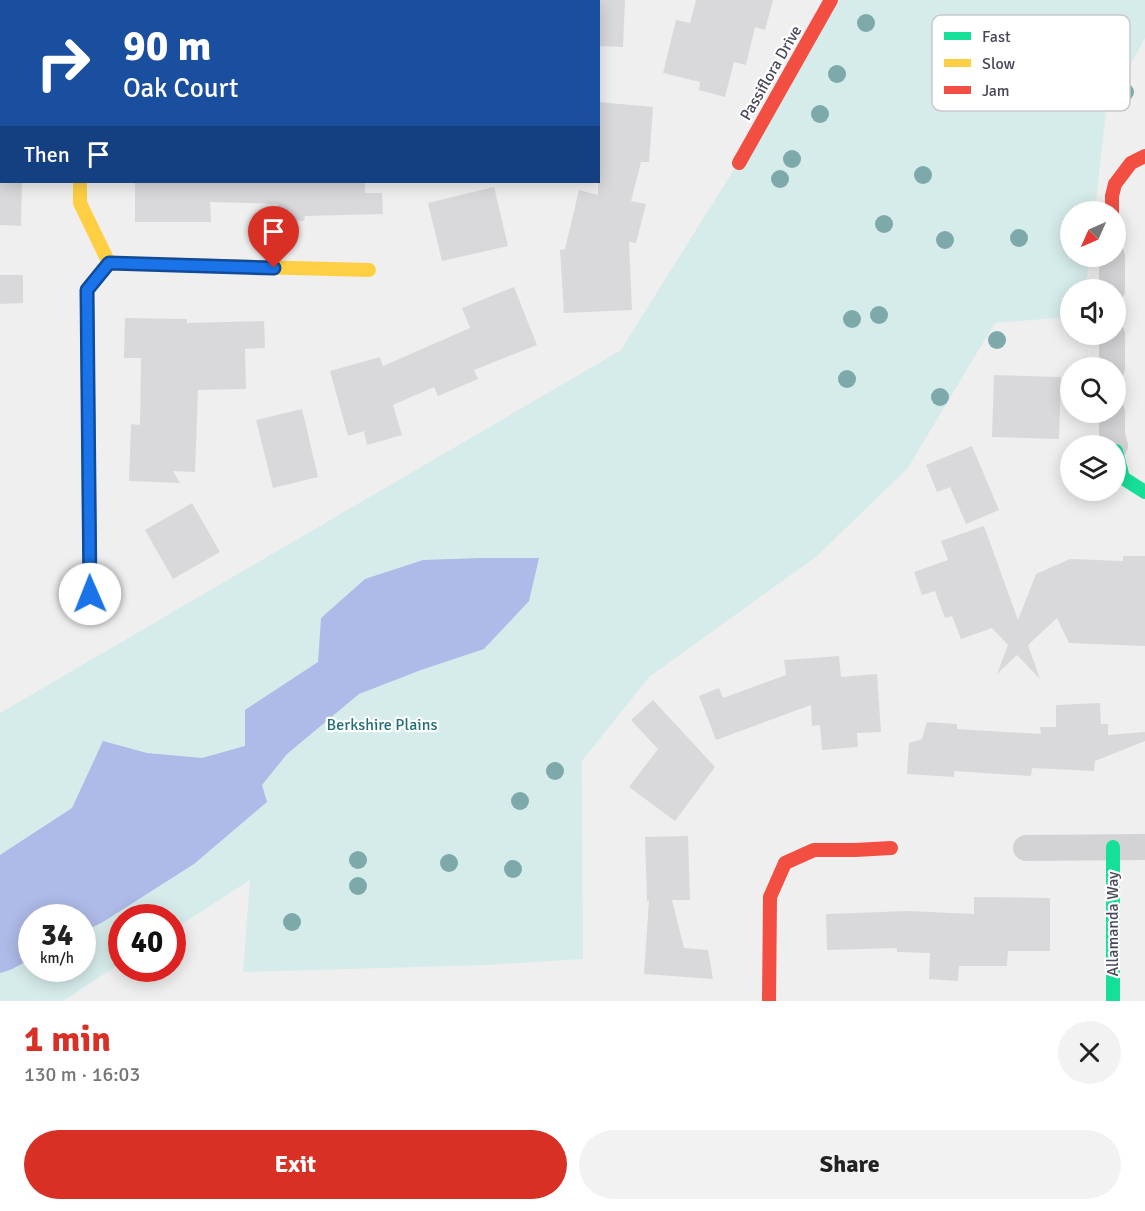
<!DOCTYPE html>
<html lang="en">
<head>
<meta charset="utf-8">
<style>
	:root { --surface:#fff; --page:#f2f2f2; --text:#222; --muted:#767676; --accent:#d93025 }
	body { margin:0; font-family:Signika,sans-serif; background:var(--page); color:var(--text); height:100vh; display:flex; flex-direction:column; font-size:22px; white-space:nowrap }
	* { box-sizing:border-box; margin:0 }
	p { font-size:20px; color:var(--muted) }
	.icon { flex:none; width:33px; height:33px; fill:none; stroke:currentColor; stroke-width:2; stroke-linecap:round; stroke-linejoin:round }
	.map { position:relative; height:1001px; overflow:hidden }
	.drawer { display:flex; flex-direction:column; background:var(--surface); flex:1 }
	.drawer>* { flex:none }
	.top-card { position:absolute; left:0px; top:0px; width:600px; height:183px; box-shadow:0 3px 15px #0003; background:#1a4fa0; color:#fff; overflow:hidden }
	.needle { width:39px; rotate:225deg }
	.tools { position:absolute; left:1060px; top:201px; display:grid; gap:12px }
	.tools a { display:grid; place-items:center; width:66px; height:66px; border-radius:50%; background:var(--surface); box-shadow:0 3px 15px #0003; font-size:30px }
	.speed { position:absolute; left:18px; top:904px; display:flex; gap:12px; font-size:30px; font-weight:700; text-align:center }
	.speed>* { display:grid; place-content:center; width:78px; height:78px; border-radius:50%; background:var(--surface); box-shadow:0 3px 15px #0003; line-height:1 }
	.speed small { font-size:15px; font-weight:400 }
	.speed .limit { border:9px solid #d22; background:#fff; color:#111 }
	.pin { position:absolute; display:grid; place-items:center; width:51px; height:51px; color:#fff; margin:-62px -26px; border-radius:50% 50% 50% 0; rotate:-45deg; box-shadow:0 0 6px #0007 }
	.pin .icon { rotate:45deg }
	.me { position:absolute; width:66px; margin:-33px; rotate:359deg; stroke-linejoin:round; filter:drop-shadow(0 0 4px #0008) }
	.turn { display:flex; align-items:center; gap:21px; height:126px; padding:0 24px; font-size:27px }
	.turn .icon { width:78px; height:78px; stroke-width:2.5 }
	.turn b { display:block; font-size:42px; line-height:51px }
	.then { display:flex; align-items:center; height:57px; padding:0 24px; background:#0003; gap:12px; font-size:22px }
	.round { display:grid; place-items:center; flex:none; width:63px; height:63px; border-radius:32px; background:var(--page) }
	.headline { display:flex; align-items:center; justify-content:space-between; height:102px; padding:0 24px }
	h1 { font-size:36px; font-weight:800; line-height:45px; color:var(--accent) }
	.cta { display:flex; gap:12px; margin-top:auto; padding:12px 24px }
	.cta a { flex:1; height:69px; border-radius:36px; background:var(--accent); color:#fff; font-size:24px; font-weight:800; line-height:69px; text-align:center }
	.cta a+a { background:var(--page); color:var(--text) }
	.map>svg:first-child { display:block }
	.green { fill:#d6eceb; fill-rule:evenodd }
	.water { fill:#aebae7 }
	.building { fill:#d9d8db }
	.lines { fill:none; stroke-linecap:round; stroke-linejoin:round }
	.street { stroke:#d3d3d6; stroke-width:26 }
	.fast { stroke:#16e098; stroke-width:14 }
	.slow { stroke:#ffcf43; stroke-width:14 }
	.jam { stroke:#f24e42; stroke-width:14 }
	.tree { fill:#7ea9ab }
	.route-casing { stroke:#114b97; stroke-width:15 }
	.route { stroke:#1a73e8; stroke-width:10 }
	.labels { text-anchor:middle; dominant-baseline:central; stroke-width:4.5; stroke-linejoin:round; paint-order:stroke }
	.street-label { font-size:16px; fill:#49485a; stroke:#fff }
	.park-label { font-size:16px; fill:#206f74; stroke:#fff }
	.key { fill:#fff; stroke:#c8c8ce; stroke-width:1.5 }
	.key-label { font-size:16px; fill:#49485a }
</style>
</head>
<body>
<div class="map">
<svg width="1145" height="1001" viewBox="0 0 1145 1001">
	<rect width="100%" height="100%" fill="#f0efef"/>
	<path class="green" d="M 840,0 L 1145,0 L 1145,38 L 1106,110 L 1095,211 L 1071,212 L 1071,256 L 1089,257 L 1086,289 L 1071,290 L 1071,317 L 995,323 L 908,468 L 816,557 L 649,677 L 582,761 L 583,959 L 488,965 L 243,972 L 250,880 L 173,930 L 172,918 L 122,918 L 121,963 L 63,1001 L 0,1001 L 0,713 L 621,350 ZM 32,918 L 82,918 L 82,969 L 32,969 Z"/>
	<path class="water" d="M 480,558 L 539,558 L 529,601 L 484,649 L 421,670 L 359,694 L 287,754 L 262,785 L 267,802 L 194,864 L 103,922 L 83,932 L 82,918 L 32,918 L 31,959 L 10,970 L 0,973 L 0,855 L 72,808 L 103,741 L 147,753 L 202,758 L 245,746 L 245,710 L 318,662 L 321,618 L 365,579 L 423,560 Z"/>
	<path class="building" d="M 598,0 L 625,0 L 623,47 L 598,46 Z
		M 696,0 L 773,0 L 765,30 L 755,27 L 746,65 L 734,62 L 725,97 L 699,90 L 700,82 L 663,73 L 676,20 L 690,23 Z
		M 598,102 L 653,107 L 649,162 L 641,162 L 631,201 L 646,204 L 636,243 L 629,242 L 632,310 L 564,313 L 560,250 L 565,249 L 579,190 L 598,195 Z
		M 0,182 L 22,182 L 21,226 L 0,225 Z
		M 135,182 L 365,182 L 365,193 L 382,193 L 383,214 L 305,216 L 304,221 L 278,220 L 278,204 L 210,202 L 211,222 L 135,222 Z
		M 494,187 L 508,246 L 442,261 L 428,203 Z
		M 0,275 L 23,275 L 23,303 L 0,304 Z
		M 514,287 L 537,345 L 474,370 L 478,379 L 438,396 L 434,387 L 393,405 L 402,435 L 367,445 L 364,431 L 348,436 L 330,371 L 380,357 L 383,366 L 470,328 L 462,308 Z
		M 125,318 L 187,319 L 187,323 L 264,321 L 265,348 L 245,349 L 246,389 L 198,390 L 195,472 L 173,471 L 180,483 L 129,481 L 131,424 L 140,425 L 141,358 L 124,358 Z
		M 994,375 L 1061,377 L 1059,439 L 992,437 Z
		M 302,409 L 318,477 L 273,488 L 256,420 Z
		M 972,446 L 999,510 L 966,524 L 950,487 L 937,492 L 926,465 Z
		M 192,503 L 220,552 L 173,579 L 145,530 Z
		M 984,526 L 1018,620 L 1036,574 L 1070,559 L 1123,561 L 1123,556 L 1145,556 L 1145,646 L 1069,643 L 1057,618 L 1028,645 L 1040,679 L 1017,655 L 997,674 L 1008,645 L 992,628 L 961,639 L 952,616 L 945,618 L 935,591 L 922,595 L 914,572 L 948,560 L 941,541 Z
		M 839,656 L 841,677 L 877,674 L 881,732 L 857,733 L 858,747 L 822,750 L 820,725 L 812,726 L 811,705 L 716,740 L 699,696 L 719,688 L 723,698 L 786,675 L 784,660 Z
		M 653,700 L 715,767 L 675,821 L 629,787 L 658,749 L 631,720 Z
		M 1100,703 L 1101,724 L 1108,724 L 1108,735 L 1145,732 L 1145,741 L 1095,761 L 1094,771 L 1032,768 L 1031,776 L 954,771 L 954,777 L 907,774 L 909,743 L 922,739 L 927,722 L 957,724 L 957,729 L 1041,734 L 1040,727 L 1056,727 L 1056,705 Z
		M 688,836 L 690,900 L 672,900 L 684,948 L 708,950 L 713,979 L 644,974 L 649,901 L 647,901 L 645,837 Z
		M 974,897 L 1050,898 L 1050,951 L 1008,951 L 1007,966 L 959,966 L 958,981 L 929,979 L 930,953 L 897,952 L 897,948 L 827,950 L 826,914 L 908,911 L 974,914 Z"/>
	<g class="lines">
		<path class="street" d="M 83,2 L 83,0
			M 1112,290 L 1112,256
			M 1112,368 L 1112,334
			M 1112,412 L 1112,435 L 1115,446
			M 1026,848 L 1145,847"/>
		<path class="fast" d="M 1116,451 L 1123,478 L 1145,492
			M 90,594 L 87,290 L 109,263
			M 1113,847 L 1113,1001"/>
		<path class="slow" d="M 80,182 L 80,203 L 109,263 L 369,270"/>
		<path class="jam" d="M 739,163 L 831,0
			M 1112,212 L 1112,196 L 1115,184 L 1131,163 L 1145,156
			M 769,1001 L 770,897 L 785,863 L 814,850 L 855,850 L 891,848"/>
	</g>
	<g class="tree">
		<circle cx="866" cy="23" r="9"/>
		<circle cx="837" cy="74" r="9"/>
		<circle cx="1125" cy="92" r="9"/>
		<circle cx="820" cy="114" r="9"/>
		<circle cx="792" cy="159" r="9"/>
		<circle cx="923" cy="175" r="9"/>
		<circle cx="780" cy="179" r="9"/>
		<circle cx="884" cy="224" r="9"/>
		<circle cx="1019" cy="238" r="9"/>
		<circle cx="945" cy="240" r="9"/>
		<circle cx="879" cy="315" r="9"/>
		<circle cx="852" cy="319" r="9"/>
		<circle cx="997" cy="340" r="9"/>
		<circle cx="847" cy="379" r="9"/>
		<circle cx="940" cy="397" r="9"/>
		<circle cx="555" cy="771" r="9"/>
		<circle cx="520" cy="801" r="9"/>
		<circle cx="358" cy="860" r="9"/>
		<circle cx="449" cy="863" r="9"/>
		<circle cx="513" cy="869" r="9"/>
		<circle cx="358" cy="886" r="9"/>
		<circle cx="292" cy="922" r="9"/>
	</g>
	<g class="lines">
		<g class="route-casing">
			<path id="route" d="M 90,594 L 87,290 L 109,263 L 274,268"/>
		</g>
		<use href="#route" class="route"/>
	</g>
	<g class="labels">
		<g class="street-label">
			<text transform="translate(771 73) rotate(-60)">Passiflora Drive</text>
			<text transform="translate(1113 924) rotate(-90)">Allamanda Way</text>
		</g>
		<g class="park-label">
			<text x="382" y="725">Berkshire Plains</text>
		</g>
	</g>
	<rect x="932" y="15" width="198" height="96" rx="9" class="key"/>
	<rect x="944" y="32" width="27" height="8" fill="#16e098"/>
	<rect x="944" y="59" width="27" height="8" fill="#ffcf43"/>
	<rect x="944" y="86" width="27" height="8" fill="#f24e42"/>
	<g class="key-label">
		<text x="982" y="42">Fast</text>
		<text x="982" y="69">Slow</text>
		<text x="982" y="96">Jam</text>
	</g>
</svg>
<div class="tools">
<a><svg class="needle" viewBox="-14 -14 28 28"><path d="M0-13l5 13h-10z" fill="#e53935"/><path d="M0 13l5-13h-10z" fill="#767676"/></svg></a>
<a><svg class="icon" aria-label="sound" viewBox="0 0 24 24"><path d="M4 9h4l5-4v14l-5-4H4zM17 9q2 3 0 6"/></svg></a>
<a><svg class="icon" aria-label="search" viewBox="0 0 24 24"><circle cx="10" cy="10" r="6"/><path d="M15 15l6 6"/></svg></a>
<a><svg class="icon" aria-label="layers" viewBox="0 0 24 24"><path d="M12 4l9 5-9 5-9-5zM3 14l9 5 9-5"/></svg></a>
</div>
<div class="speed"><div>34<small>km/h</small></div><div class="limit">40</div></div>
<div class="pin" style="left:274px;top:268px;background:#d93025"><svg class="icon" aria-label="arrive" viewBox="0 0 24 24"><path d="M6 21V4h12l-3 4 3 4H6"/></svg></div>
<svg class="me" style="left:90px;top:594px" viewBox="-20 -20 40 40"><circle r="19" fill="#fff"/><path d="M0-13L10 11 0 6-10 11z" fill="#1a73e8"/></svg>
<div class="top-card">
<div class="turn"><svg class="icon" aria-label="right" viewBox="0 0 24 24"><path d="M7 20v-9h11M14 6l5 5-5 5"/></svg><div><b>90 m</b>Oak Court</div></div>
<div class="then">Then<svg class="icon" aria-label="arrive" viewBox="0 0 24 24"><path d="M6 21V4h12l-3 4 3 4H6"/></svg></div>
</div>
</div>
<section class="drawer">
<div class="headline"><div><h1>1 min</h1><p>130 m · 16:03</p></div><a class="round"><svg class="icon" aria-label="close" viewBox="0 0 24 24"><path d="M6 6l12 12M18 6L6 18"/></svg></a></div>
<div class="cta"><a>Exit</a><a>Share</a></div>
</section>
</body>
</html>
